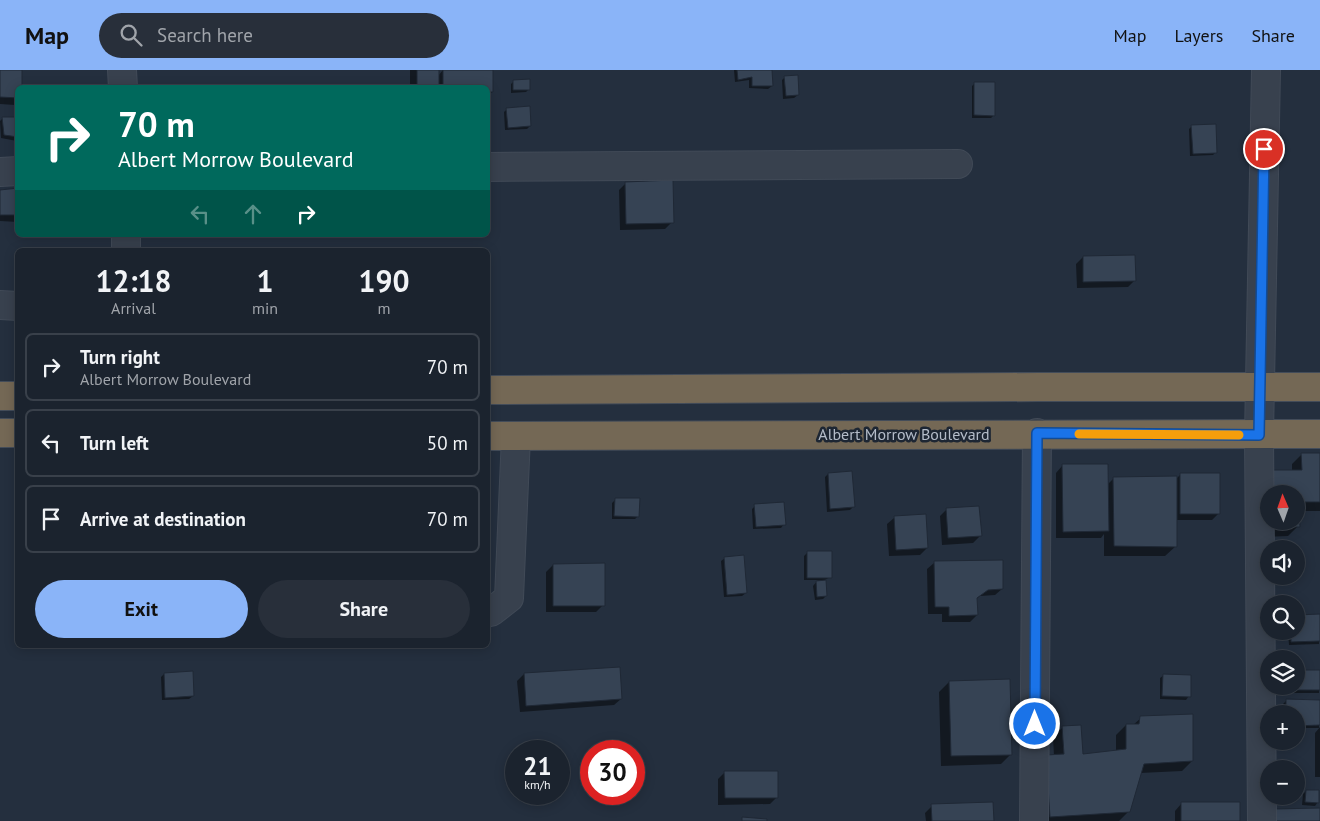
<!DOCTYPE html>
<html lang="en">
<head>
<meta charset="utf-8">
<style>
	:root { --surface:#1b232e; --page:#282f3a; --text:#f1f3f6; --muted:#a0a4aa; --line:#39404a; --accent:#8ab4f8 }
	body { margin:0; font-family:"PT Sans",sans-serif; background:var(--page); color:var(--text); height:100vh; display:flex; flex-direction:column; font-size:19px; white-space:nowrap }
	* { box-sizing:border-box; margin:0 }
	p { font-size:16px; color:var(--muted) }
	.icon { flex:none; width:28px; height:28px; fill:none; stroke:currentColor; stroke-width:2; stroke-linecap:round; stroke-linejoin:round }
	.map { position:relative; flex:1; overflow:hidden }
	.sheet { position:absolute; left:15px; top:178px; width:475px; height:400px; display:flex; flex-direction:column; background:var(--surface); border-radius:8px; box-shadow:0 2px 12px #0003,0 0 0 1px var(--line) }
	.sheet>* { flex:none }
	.guide { position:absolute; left:15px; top:15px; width:475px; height:152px; border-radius:8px; box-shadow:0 2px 12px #0003,0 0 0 1px var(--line); background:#00695c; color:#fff; overflow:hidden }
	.needle { width:32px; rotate:358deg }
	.tools { position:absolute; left:1260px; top:415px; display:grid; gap:10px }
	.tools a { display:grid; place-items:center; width:45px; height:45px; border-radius:50%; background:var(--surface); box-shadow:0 2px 12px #0003,0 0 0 1px var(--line); font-size:25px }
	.speed { position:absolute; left:505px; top:670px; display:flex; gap:10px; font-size:25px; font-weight:700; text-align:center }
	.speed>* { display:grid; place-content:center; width:65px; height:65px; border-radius:50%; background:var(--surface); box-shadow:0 2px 12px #0003,0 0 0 1px var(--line); line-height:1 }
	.speed small { font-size:12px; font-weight:400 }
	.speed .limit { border:8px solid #d22; background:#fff; color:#111 }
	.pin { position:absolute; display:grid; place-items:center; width:42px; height:42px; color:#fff; margin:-21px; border:2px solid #fff; border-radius:50%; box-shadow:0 1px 5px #0007 }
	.me { position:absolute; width:55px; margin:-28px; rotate:0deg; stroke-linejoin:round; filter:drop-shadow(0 0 4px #0008) }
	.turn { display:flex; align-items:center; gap:18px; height:105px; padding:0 20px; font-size:22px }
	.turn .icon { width:65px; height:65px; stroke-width:2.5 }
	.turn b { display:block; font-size:35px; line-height:42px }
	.lanes { display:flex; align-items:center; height:48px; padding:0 20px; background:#0003; justify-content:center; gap:25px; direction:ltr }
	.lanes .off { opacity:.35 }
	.eta { display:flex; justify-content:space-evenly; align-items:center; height:85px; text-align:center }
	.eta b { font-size:30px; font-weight:700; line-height:35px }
	.button { display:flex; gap:10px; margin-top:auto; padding:10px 20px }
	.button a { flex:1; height:58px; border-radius:30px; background:var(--accent); color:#111; font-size:20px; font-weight:700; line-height:58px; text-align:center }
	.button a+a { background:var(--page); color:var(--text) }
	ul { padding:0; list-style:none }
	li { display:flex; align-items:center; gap:15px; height:68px; margin:0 10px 8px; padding:0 10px; border:2px solid var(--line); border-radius:8px }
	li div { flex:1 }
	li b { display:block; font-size:19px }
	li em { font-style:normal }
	header { display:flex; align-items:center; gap:30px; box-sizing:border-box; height:70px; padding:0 25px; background:var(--accent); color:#111 }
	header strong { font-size:24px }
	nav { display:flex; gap:28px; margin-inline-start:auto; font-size:18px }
	.search { width:350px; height:45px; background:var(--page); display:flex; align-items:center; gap:12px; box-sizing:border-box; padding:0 18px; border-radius:28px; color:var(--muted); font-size:19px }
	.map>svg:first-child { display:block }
	.shadow { fill:#0007; fill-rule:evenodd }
	.building { fill:#364354; stroke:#1f2835 }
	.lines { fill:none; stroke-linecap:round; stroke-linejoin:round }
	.minor-casing { stroke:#414a57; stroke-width:30 }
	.highway-casing { stroke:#434c59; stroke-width:30 }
	.minor { stroke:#38414e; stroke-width:28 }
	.highway { stroke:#746855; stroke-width:28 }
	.route-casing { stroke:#114b97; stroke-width:12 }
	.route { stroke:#1a73e8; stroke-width:9 }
	.slow { stroke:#f59e0b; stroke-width:9 }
	.labels { text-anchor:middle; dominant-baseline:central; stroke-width:5; stroke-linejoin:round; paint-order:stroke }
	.street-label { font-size:16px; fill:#b4bcc9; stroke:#1d2633 }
</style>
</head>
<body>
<header>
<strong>Map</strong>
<div class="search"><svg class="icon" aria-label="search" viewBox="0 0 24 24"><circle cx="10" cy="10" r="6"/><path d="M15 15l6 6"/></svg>Search here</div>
<nav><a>Map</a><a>Layers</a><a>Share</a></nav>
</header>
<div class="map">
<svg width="1320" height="751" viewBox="0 0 1320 751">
	<rect width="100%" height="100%" fill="#242f3e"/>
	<path class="shadow" d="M 0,0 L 20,0 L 18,18 L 18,32 L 15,35 L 0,34 Z
		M 410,0 L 438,0 L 438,6 L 443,0 L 492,0 L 492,22 L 488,26 L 488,18 L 410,18 Z
		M 734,0 L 771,0 L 772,16 L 768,19 L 749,18 L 749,10 L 735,12 Z
		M 785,7 L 798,25 L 794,28 L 783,29 L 782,10 Z
		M 514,11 L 529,19 L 526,22 L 511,23 L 511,14 Z
		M 975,13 L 994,45 L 991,48 L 972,48 L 972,16 Z
		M 507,39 L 530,56 L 527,59 L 505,60 L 504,42 Z
		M 3,48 L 18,52 L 17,71 L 1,68 L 0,51 Z
		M 1192,56 L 1216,82 L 1213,85 L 1190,86 L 1189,59 Z
		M 626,113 L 672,152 L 665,159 L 620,160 L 619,120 Z
		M 18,120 L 18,152 L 0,151 L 0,121 Z
		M 1083,187 L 1135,210 L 1128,217 L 1077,218 L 1076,194 Z
		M 1302,384 L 1320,384 L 1320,441 L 1298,441 L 1298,456 L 1288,466 L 1262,467 L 1261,411 L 1292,401 L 1292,394 ZM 1269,424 L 1296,424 L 1296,451 L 1269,451 Z
		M 1062,396 L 1107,415 L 1114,408 L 1175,410 L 1180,405 L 1219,443 L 1212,450 L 1176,450 L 1176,476 L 1165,486 L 1104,486 L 1104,464 L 1101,468 L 1056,468 L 1056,403 Z
		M 828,404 L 853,437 L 850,440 L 827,442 L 825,407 Z
		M 615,430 L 638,446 L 635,449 L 612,449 L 612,433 Z
		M 755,436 L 784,454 L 781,458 L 753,459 L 752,439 Z
		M 947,439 L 980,466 L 973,473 L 942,475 L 940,446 Z
		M 894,448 L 927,478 L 920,485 L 889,486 L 887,454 Z
		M 807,483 L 830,507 L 825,510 L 826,526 L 823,529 L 815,530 L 813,516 L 818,510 L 804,510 L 804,486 Z
		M 725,488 L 746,523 L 742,526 L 724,527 L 721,491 Z
		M 934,493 L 1002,519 L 995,525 L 980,526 L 976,529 L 977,545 L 970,552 L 942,552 L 942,544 L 928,544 L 927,499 Z
		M 553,495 L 603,535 L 596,542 L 546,542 L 546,502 Z
		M 1320,546 L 1319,574 L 1289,575 L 1288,561 L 1296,561 Z
		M 1320,601 L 1319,623 L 1280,623 L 1280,616 L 1296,616 Z
		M 164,604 L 193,626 L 189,629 L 162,630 L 161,607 Z
		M 524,604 L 621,629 L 614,635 L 520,642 L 517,611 Z
		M 1164,605 L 1189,626 L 1186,630 L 1160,629 L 1160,608 Z
		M 949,612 L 1011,684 L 1001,694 L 941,696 L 939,622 Z
		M 1286,631 L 1319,631 L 1319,658 L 1296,658 L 1296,644 L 1283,644 L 1283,634 Z
		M 1141,648 L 1192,691 L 1182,701 L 1140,703 L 1129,741 L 1119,751 L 1040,751 L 1054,686 L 1053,667 L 1063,657 L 1082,685 L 1116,682 L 1116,665 L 1126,655 L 1133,655 Z
		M 1320,657 L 1320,707 L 1315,707 L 1315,663 Z
		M 725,702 L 777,727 L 770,734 L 718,735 L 718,709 Z
		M 1306,721 L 1318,732 L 1315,736 L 1302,735 L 1303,724 Z
		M 1181,734 L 1239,751 L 1175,751 L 1175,741 Z
		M 932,736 L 993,751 L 926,751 L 925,743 Z"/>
	<path class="building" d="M 0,0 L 22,0 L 22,18 L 18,18 L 18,28 L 0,27 Z
		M 417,0 L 439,0 L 439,18 L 417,18 Z
		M 443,0 L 493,0 L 493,22 L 488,22 L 488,18 L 443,18 Z
		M 737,0 L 772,0 L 773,16 L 752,16 L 752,7 L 738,10 Z
		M 798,5 L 799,25 L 786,26 L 784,6 Z
		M 530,9 L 530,20 L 513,20 L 513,10 Z
		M 974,12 L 995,12 L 995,46 L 974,45 Z
		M 530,36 L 531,56 L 508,58 L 506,38 Z
		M 2,47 L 18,47 L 18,67 L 4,65 Z
		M 1216,54 L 1217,83 L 1193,84 L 1191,55 Z
		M 673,110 L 674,153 L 626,154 L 625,112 Z
		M 18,118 L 18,145 L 0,145 L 0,120 Z
		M 1135,185 L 1136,211 L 1083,212 L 1083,186 Z
		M 1301,383 L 1320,383 L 1320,432 L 1299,432 L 1300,457 L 1271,457 L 1271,451 L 1296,451 L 1296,424 L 1271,424 L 1271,400 L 1302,400 Z
		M 1062,394 L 1108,394 L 1109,461 L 1063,462 Z
		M 852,401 L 855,437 L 830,439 L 828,403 Z
		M 1180,403 L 1220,403 L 1220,444 L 1180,444 Z
		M 1177,406 L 1177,477 L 1114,476 L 1113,407 Z
		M 615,428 L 640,428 L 639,447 L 614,446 Z
		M 784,432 L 786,455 L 756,457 L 754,434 Z
		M 979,436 L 982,466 L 948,468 L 946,438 Z
		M 926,444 L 928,478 L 896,480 L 894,446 Z
		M 807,481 L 832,481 L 832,508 L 807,508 Z
		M 744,485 L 747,523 L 727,525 L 724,487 Z
		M 1003,490 L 1003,519 L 988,520 L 977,528 L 978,545 L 949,546 L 949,537 L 935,537 L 934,491 Z
		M 605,493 L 605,536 L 553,536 L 553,494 Z
		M 826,510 L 827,526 L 817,527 L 816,511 Z
		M 1320,544 L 1320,571 L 1291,572 L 1291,561 L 1296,561 L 1296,545 Z
		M 620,597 L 622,629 L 526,636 L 524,603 Z
		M 1296,600 L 1320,600 L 1320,620 L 1282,620 L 1282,616 L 1296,616 Z
		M 193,601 L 194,626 L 165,628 L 164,603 Z
		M 1163,604 L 1191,605 L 1191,627 L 1162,626 Z
		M 1010,609 L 1012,685 L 951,686 L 949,611 Z
		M 1286,629 L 1320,630 L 1320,655 L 1296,656 L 1296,644 L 1286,644 Z
		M 1193,644 L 1193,691 L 1144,694 L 1130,742 L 1050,747 L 1046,685 L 1064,684 L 1062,656 L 1081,655 L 1083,684 L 1126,679 L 1126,654 L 1139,654 L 1140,646 Z
		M 724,701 L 778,701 L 778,728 L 725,728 Z
		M 1306,720 L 1319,720 L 1319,733 L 1305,732 Z
		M 993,732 L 994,751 L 932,751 L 931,734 Z
		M 1181,732 L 1240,732 L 1240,751 L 1181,751 Z
		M 1320,738 L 1320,751 L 1274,751 L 1273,739 Z
		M 742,747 L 767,749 L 767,751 L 742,751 Z"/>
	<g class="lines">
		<g class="minor-casing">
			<path id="minor" d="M 122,0 L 123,18
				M 488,97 L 958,94
				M 0,102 L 18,101
				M 126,180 L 126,165
				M 0,235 L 18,236
				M 488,542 L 491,542 L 509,528 L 516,366
				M 1034,751 L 1037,363
				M 1262,751 L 1259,365 L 1266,0"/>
		</g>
		<g class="highway-casing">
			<path id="highway" d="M 488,320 L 1039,317 L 1320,317
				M 0,326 L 18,326
				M 0,363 L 18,363
				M 488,366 L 1320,364"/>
		</g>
		<use href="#minor" class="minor"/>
		<use href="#highway" class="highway"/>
	</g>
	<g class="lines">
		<g class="route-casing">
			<path id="route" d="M 1035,654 L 1037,363 L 1259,365 L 1264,79"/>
		</g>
		<use href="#route" class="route"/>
		<path class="slow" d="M 1079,364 L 1239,365"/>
	</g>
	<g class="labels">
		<g class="street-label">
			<text x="904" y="364">Albert Morrow Boulevard</text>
		</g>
	</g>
</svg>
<div class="tools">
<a><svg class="needle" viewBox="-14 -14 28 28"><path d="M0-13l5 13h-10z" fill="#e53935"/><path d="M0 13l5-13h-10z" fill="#a0a4aa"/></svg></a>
<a><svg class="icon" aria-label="sound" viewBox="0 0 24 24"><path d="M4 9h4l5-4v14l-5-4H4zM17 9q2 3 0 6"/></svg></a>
<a><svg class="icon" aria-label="search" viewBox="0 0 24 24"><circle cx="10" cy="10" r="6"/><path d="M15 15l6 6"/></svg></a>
<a><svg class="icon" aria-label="layers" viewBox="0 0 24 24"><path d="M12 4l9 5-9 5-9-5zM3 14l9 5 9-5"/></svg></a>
<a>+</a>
<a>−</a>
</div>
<div class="speed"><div>21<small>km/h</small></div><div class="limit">30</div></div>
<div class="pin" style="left:1264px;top:79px;background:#d93025"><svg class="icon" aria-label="arrive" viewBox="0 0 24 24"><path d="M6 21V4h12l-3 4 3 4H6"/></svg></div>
<svg class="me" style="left:1035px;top:654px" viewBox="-20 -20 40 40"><circle r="17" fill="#1a73e8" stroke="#fff" stroke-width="3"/><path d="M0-11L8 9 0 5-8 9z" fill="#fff"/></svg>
<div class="guide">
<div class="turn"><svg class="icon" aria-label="right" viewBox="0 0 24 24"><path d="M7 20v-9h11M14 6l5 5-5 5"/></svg><div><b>70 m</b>Albert Morrow Boulevard</div></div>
<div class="lanes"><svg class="icon off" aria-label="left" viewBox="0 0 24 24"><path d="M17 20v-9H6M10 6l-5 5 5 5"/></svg><svg class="icon off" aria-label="ahead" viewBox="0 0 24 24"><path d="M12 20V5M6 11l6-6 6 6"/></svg><svg class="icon" aria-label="right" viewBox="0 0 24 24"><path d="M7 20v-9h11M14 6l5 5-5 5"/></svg></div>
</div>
<section class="sheet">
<div class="eta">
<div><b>12:18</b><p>Arrival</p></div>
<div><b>1</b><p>min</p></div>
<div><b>190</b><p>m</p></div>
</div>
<ul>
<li><svg class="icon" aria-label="right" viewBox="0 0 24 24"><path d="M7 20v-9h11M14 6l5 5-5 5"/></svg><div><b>Turn right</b><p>Albert Morrow Boulevard</p></div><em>70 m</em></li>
<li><svg class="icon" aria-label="left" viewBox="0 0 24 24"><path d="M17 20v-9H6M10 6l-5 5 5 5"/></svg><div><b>Turn left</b></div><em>50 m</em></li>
<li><svg class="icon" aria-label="arrive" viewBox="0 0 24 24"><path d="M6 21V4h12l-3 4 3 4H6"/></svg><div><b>Arrive at destination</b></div><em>70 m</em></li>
</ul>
<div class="button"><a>Exit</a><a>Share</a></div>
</section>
</div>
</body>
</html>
